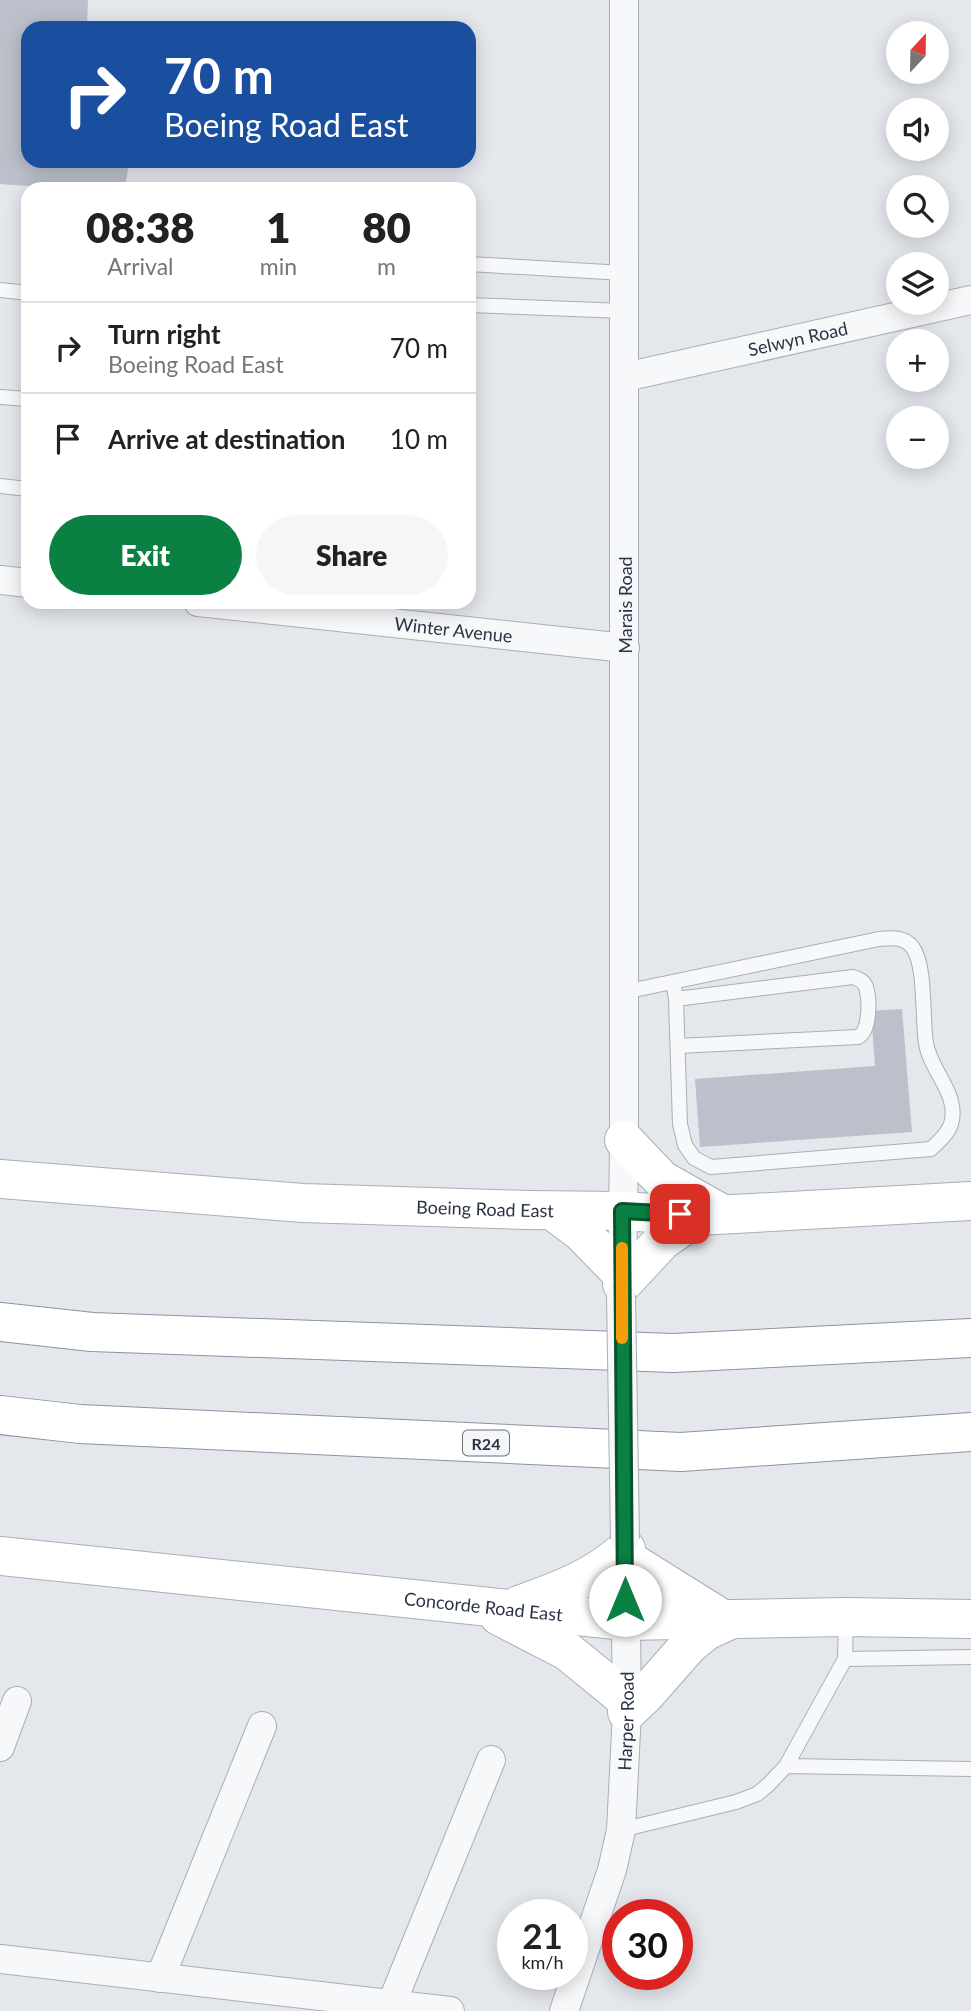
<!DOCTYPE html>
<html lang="en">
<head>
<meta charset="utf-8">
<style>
	:root { --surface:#fff; --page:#f6f6f6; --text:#222; --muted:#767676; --line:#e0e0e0; --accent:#0b8043 }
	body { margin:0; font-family:Lato,sans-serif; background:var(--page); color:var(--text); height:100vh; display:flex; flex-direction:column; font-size:26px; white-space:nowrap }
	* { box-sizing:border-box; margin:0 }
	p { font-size:23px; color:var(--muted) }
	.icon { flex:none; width:38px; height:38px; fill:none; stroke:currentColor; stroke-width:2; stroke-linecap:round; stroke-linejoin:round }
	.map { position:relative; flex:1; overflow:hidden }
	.sheet { position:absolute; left:21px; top:182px; width:455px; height:427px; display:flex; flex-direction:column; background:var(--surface); border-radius:21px; box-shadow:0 4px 18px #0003 }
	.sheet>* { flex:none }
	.hud { position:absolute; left:21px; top:21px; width:455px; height:147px; border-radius:21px; box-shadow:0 4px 18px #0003; background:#1a4fa0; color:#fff; overflow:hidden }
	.needle { width:46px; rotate:22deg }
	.controls { position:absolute; left:886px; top:21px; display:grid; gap:14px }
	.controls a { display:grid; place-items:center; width:63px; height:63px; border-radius:50%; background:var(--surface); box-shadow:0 4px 18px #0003; font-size:35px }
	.speed { position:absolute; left:497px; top:1899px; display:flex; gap:14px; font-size:35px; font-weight:700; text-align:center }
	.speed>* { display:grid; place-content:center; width:91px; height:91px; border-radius:50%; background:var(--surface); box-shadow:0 4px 18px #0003; line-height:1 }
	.speed small { font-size:18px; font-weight:400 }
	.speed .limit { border:10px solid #d22; background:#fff; color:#111 }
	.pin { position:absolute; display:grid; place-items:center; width:60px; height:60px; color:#fff; margin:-30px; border-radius:14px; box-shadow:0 4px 10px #0006 }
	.me { position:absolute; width:77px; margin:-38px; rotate:0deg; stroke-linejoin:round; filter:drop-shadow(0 0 5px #0008) }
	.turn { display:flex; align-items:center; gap:24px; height:147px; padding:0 28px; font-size:32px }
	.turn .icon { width:91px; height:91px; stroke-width:2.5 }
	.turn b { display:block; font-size:49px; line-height:60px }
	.eta { display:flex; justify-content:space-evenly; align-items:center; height:119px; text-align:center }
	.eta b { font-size:42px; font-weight:800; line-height:49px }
	.primary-button { display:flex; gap:14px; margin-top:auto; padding:14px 28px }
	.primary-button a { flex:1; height:80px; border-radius:42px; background:var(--accent); color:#fff; font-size:28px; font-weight:800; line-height:80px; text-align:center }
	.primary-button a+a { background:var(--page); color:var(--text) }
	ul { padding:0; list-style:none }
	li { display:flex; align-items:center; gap:21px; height:91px; padding:0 28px; border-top:2px solid var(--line) }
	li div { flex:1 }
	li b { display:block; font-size:26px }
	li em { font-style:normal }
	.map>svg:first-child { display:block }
	.building { fill:#bbc0ca }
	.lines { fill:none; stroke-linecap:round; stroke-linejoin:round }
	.lane-casing { stroke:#a9aeb7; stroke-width:16 }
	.street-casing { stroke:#a9aeb7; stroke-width:30 }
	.secondary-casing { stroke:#a9aeb7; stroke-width:40 }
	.highway-casing { stroke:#8b94a3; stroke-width:40 }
	.lane { stroke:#f7f8fa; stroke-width:14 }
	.street { stroke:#f7f8fa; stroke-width:28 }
	.secondary { stroke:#fff; stroke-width:38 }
	.highway { stroke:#fff; stroke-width:38 }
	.street-bridge-casing { stroke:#a9aeb7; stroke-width:30; stroke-linecap:butt }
	.street-bridge { stroke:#f7f8fa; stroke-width:28 }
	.route-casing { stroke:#07532c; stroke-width:18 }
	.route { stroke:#0b8043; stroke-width:12 }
	.slow { stroke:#f59e0b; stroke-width:12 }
	.labels { text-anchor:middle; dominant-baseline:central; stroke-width:6; stroke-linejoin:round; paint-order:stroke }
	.shield { fill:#f4f6f9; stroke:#676e7b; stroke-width:2 }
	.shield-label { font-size:16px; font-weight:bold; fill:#2b3445 }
	.street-label { font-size:18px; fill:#2b3445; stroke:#f4f6f9 }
</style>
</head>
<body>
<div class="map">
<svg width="971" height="2011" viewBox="0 0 971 2011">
	<rect width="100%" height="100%" fill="#e4e7ec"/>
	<path class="building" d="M 0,0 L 88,0 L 87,28 L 28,28 L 28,161 L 129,161 L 125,189 L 71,189 L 0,184 Z
		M 902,1009 L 912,1132 L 700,1147 L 695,1079 L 875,1066 L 871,1011 Z"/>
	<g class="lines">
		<g class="lane-casing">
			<path id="lane" d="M 469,264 L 624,273
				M 0,290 L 28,293
				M 469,305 L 624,311
				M 0,397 L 28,399
				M 0,486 L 28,489
				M 624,992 L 879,939 C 891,938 905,936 913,948 C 926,966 922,1019 926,1043 C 930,1071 960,1094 951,1124 C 948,1134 938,1142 931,1149 L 711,1167 L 694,1158 L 685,1145 L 680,1124 L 676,999 L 673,982
				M 676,999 L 853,977 C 859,979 864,981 866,987 C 870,1000 870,1031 858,1037 L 678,1046
				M 845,1659 L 971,1657
				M 786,1766 L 971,1769
				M 621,1830 L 736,1802 L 757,1794 L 768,1785 L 786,1766 L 845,1659 L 846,1617"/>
		</g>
		<g class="street-casing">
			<g id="street">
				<path id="s1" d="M 625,377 L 971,300"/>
				<path d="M 0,580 L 28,583"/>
				<path id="s2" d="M 198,602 L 625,648"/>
				<path d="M 622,1285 L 624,1146 L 624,0"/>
				<path d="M 0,1747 L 17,1701"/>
				<path d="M 0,1959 L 450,2011"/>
				<path d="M 160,1978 L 262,1726"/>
				<path d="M 391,2005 L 491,1760"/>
				<path id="s3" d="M 564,2011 L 612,1870 L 621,1830 L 627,1712 L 625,1544"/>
			</g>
		</g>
		<g class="secondary-casing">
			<g id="secondary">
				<path d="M 624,1140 L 662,1180 L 719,1212"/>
				<path id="s4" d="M 0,1179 L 303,1203 L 528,1210 L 622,1211 L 698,1216 L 971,1201"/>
				<path d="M 553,1211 L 581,1232 L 622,1274"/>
				<path d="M 622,1284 L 662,1241 L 698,1216"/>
				<path id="s5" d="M 0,1556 L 625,1621 L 846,1617 L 971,1619"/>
				<path d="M 625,1558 L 721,1618"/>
				<path d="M 519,1605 C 558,1591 595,1578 626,1549"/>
				<path d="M 499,1616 L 567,1651 L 627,1700"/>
				<path d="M 627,1712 L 645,1695 L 689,1645 L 706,1631 L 732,1619"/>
			</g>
		</g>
		<g class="highway-casing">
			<path id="highway" d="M 0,1322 L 92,1332 L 673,1353 L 971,1338
				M 0,1415 L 80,1424 L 681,1452 L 971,1432"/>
		</g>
		<use href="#lane" class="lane"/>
		<use href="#street" class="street"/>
		<use href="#secondary" class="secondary"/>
		<use href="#highway" class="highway"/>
		<g class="street-bridge-casing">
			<path id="street-bridge" d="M 621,1295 L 625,1539"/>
		</g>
		<use href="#street-bridge" class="street-bridge"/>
	</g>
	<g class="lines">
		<g class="route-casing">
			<path id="route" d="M 625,1600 L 622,1211 L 680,1214"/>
		</g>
		<use href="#route" class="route"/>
		<path class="slow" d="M 622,1248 L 622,1338"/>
	</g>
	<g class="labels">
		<rect class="shield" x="463" y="1430.5" width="46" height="25" rx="5"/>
		<g class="shield-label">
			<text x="486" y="1443">R24</text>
		</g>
		<g class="street-label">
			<text stroke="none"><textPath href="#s1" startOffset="177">Selwyn Road</textPath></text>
			<text transform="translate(625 605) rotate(-90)">Marais Road</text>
			<text stroke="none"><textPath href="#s2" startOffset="257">Winter Avenue</textPath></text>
			<text stroke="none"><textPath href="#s4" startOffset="486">Boeing Road East</textPath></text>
			<text stroke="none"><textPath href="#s5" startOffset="486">Concorde Road East</textPath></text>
			<text stroke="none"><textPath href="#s3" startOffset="299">Harper Road</textPath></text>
		</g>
	</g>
</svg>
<div class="controls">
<a><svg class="needle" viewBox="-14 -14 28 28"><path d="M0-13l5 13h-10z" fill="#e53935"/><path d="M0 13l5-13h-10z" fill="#767676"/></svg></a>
<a><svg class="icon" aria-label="sound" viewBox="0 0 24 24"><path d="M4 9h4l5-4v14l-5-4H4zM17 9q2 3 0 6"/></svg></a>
<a><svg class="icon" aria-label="search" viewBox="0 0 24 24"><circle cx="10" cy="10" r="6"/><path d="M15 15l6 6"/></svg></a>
<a><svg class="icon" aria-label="layers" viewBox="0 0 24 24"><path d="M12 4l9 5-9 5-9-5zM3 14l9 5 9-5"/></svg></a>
<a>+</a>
<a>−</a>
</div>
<div class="speed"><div>21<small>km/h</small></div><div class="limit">30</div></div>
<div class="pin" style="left:680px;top:1214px;background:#d93025"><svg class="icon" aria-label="arrive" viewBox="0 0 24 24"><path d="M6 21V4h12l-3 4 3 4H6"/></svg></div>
<svg class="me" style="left:625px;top:1600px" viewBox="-20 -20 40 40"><circle r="19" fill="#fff"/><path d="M0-13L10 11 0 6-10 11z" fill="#0b8043"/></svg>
<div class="hud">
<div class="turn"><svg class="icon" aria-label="right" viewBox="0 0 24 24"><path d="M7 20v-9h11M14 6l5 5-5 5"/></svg><div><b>70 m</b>Boeing Road East</div></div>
</div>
<section class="sheet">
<div class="eta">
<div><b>08:38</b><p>Arrival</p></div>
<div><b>1</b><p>min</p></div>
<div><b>80</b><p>m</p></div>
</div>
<ul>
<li><svg class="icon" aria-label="right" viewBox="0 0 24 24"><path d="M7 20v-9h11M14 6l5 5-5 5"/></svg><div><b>Turn right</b><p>Boeing Road East</p></div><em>70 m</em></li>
<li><svg class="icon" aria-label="arrive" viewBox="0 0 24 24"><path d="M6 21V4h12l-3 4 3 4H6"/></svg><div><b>Arrive at destination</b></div><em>10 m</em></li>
</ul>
<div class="primary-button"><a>Exit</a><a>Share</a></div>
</section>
</div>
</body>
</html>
